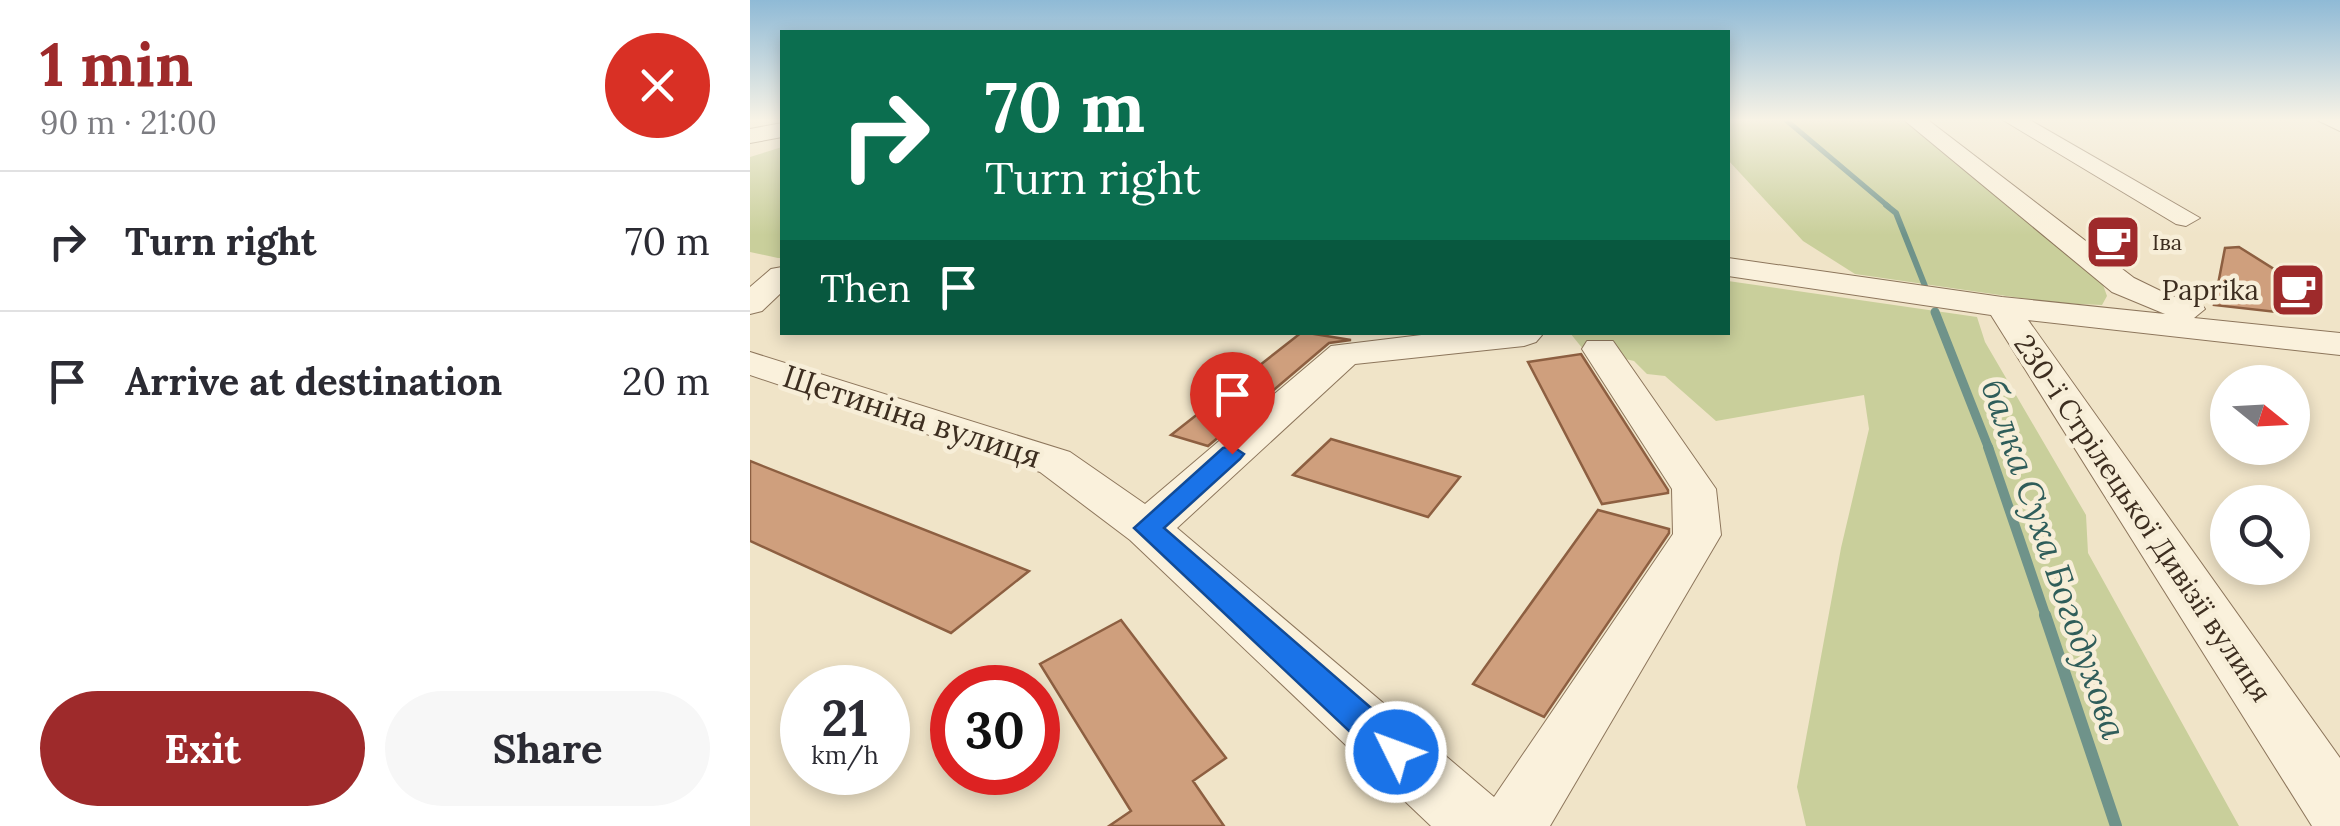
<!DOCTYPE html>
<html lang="en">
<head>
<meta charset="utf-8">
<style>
	:root { --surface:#fff; --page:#f7f7f7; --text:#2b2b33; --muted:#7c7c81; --line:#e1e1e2; --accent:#9e2a2b }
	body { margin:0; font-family:Lora,serif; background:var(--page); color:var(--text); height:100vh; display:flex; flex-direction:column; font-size:38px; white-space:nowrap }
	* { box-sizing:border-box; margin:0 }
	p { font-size:32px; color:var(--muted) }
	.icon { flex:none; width:55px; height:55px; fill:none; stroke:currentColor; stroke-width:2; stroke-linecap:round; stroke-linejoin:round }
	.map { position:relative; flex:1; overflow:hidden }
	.side { display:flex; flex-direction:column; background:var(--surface); width:750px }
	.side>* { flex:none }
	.hud { position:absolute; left:30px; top:30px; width:950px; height:305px; border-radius:0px; box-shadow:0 5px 15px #0003; background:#0b6e4f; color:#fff; overflow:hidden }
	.needle { width:65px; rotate:108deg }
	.tools { position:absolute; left:1460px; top:365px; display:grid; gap:20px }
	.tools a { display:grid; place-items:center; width:100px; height:100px; border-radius:50%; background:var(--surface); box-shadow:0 5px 15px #0003; font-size:50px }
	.speed { position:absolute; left:30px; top:665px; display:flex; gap:20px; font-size:50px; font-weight:700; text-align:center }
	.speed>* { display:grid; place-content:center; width:130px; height:130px; border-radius:50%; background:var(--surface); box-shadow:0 5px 15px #0003; line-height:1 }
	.speed small { font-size:25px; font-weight:400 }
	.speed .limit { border:15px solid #d22; background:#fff; color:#111 }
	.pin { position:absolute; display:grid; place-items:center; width:85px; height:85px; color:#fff; margin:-102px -42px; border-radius:50% 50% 50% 0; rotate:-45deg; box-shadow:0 0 10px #0007 }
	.pin .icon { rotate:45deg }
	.me { position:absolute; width:110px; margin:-55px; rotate:312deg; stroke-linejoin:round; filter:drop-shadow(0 0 8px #0008) }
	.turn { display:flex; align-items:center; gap:35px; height:210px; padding:0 40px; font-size:45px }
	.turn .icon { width:130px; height:130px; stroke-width:2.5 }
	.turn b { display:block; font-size:70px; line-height:85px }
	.then { display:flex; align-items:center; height:95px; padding:0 40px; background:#0003; gap:20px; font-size:38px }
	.round { display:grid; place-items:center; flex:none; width:105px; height:105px; border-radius:52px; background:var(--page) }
	.headline { display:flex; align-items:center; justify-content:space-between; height:170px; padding:0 40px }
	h1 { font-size:60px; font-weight:700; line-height:75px; color:var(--accent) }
	.action { display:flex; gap:20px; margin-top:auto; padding:20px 40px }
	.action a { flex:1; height:115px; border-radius:60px; background:var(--accent); color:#fff; font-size:40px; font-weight:700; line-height:115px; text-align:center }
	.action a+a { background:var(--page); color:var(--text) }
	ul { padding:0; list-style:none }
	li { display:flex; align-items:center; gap:30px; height:140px; padding:0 40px; border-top:2px solid var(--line) }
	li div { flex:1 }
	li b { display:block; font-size:38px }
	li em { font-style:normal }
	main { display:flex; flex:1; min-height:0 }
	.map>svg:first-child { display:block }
	.green { fill:#c9cf9b }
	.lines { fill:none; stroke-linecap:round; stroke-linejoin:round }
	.stream-far4 { stroke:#6f938a; stroke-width:5 }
	.stream-far3 { stroke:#6f938a; stroke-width:6 }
	.stream-far2 { stroke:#6f938a; stroke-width:9 }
	.stream-far1 { stroke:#6f938a; stroke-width:10 }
	.stream { stroke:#6f938a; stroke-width:12 }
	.building { fill:#cf9f7d; stroke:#8d5f41; stroke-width:2.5 }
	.minor-casing { stroke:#8d765c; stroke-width:2 }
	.minor { fill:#faf1dc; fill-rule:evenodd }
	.route { fill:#1a73e8; stroke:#114b97; stroke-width:2.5 }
	.labels { text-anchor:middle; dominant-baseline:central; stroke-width:9; stroke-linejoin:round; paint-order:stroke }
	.far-poi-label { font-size:22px; fill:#3d2e20; stroke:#f7eed8; text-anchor:start }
	.poi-label { font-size:28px; fill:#3d2e20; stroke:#f7eed8; text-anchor:end }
	.street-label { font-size:28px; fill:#3d2e20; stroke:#f7eed8 }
	.near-street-label { font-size:32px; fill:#3d2e20; stroke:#f7eed8 }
	.near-water-label { font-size:35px; font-style:italic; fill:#2f5d5a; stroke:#f7eed8 }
</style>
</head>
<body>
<main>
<section class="side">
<div class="headline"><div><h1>1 min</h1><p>90 m · 21:00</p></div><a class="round" style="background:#d93025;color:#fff"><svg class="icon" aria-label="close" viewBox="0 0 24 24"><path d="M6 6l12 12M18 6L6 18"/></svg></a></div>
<ul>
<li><svg class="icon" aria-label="right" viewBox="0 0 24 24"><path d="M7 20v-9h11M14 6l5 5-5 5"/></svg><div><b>Turn right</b></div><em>70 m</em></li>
<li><svg class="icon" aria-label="arrive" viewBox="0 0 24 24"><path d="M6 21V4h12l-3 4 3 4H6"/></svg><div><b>Arrive at destination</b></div><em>20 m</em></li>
</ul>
<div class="action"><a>Exit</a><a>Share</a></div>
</section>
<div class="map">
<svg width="1590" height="826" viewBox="0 0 1590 826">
	<rect width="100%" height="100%" fill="#f0e4c8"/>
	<path class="green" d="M 978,120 L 1158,120 L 1348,271 L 1357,296 L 1352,305 L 1305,303 L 1105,274 L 1053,241 L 978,160 Z
		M 32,147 L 32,258 L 28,258 L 0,252 L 0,157 Z
		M 978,281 L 1227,317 L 1235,342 L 1336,515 L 1338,553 L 1489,826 L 1056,826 L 1047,787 L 1091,548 L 1119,429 L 1114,395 L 966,421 L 915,376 L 897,374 L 884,361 L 833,349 L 820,333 L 978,332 Z"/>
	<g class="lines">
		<path class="stream-far4" d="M 1036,120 L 1139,207"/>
		<path class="stream-far3" d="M 1136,205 L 1146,213 L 1175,286"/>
		<path class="stream-far2" d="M 1185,312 L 1239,449"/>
		<path class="stream-far1" d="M 1238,447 L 1296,617"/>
		<path class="stream" d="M 1295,615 L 1366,826"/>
	</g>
	<path class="building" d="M 1489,247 L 1532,274 L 1565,283 L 1554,315 L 1464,305 L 1475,248 Z
		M 552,332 L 601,340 L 579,343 L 458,446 L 421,435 Z
		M 831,354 L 918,490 L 918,493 L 852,504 L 778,362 Z
		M 581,439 L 710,477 L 678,517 L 543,475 Z
		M 0,461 L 279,571 L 201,633 L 0,541 Z
		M 848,510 L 919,529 L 919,533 L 794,717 L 723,684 Z
		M 371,620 L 476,758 L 443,781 L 474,826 L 359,826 L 381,811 L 290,664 Z"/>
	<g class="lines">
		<g class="minor-casing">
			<path id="minor" d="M 1154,120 L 1178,120 L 1384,278 L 1421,296 L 1450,302 L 1455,309 L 1444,318 L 1590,333 L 1590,355 L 1278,320 L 1590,758 L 1590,826 L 1562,826 L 1241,315 L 978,276 L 978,258 L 1252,297 L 1415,314 L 1362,292 Z
				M 1253,120 L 1280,120 L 1450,218 L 1436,226 L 1426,224 Z
				M 1567,120 L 1590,120 L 1590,131 Z
				M 32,123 L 32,137 L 0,143 L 0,129 Z
				M 32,267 L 32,292 L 12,311 L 0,314 L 0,287 L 21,269 Z
				M 696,332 L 792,335 L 786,342 L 774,346 L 605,364 L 427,528 L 744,797 L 923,534 L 922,489 L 832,349 L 837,341 L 863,341 L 966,489 L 971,535 L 800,826 L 681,826 L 380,540 L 290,472 L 0,375 L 0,352 L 320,452 L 395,504 L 581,346 Z"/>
		</g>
		<use href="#minor" class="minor"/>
	</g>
	<linearGradient id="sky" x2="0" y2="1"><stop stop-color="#8fbad6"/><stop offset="0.51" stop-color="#f8f3e6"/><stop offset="1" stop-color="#f8f3e6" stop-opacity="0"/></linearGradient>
	<rect width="1590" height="235" fill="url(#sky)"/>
	<path class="route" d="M 482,446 L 494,454 L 490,459 L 414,528 L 658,740 L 663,752 L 658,763 L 646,767 L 633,763 L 384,528 L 473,448 Z"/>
	<defs>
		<g id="cafe-square" transform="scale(2.875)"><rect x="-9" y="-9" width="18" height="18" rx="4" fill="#9e2a2b" stroke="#f7eed8"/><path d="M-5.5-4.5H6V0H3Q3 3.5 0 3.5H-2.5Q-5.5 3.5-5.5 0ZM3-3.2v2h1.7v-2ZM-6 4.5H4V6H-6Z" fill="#fff"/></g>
	</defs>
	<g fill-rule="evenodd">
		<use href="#cafe-square" x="1363" y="242"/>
		<use href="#cafe-square" x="1548" y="290"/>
	</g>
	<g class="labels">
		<g class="far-poi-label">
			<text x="1402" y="242">Іва</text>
		</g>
		<g class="poi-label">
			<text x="1509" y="290">Paprika</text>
		</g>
		<g class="street-label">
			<text transform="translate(1393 518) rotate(56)">230-ї Стрілецької Дивізії вулиця</text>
		</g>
		<g class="near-street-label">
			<text transform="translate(162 416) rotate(18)">Щетиніна вулиця</text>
		</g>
		<g class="near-water-label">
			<text transform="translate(1304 559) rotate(71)">балка Суха Богодухова</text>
		</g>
	</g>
</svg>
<div class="tools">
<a><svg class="needle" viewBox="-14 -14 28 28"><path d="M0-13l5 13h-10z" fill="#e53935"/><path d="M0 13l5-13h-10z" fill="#7c7c81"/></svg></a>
<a><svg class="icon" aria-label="search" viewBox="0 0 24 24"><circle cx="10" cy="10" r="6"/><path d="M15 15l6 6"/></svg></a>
</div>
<div class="speed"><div>21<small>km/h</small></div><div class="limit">30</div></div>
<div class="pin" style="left:482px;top:454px;background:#d93025"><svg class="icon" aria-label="arrive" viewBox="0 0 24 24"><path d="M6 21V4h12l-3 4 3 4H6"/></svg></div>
<svg class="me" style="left:646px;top:752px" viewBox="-20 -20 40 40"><circle r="17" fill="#1a73e8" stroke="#fff" stroke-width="3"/><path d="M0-11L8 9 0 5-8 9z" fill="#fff"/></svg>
<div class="hud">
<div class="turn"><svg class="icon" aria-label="right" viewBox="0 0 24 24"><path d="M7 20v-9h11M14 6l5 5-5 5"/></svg><div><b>70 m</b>Turn right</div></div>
<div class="then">Then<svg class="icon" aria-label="arrive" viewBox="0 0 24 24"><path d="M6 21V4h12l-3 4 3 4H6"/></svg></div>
</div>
</div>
</main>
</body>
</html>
